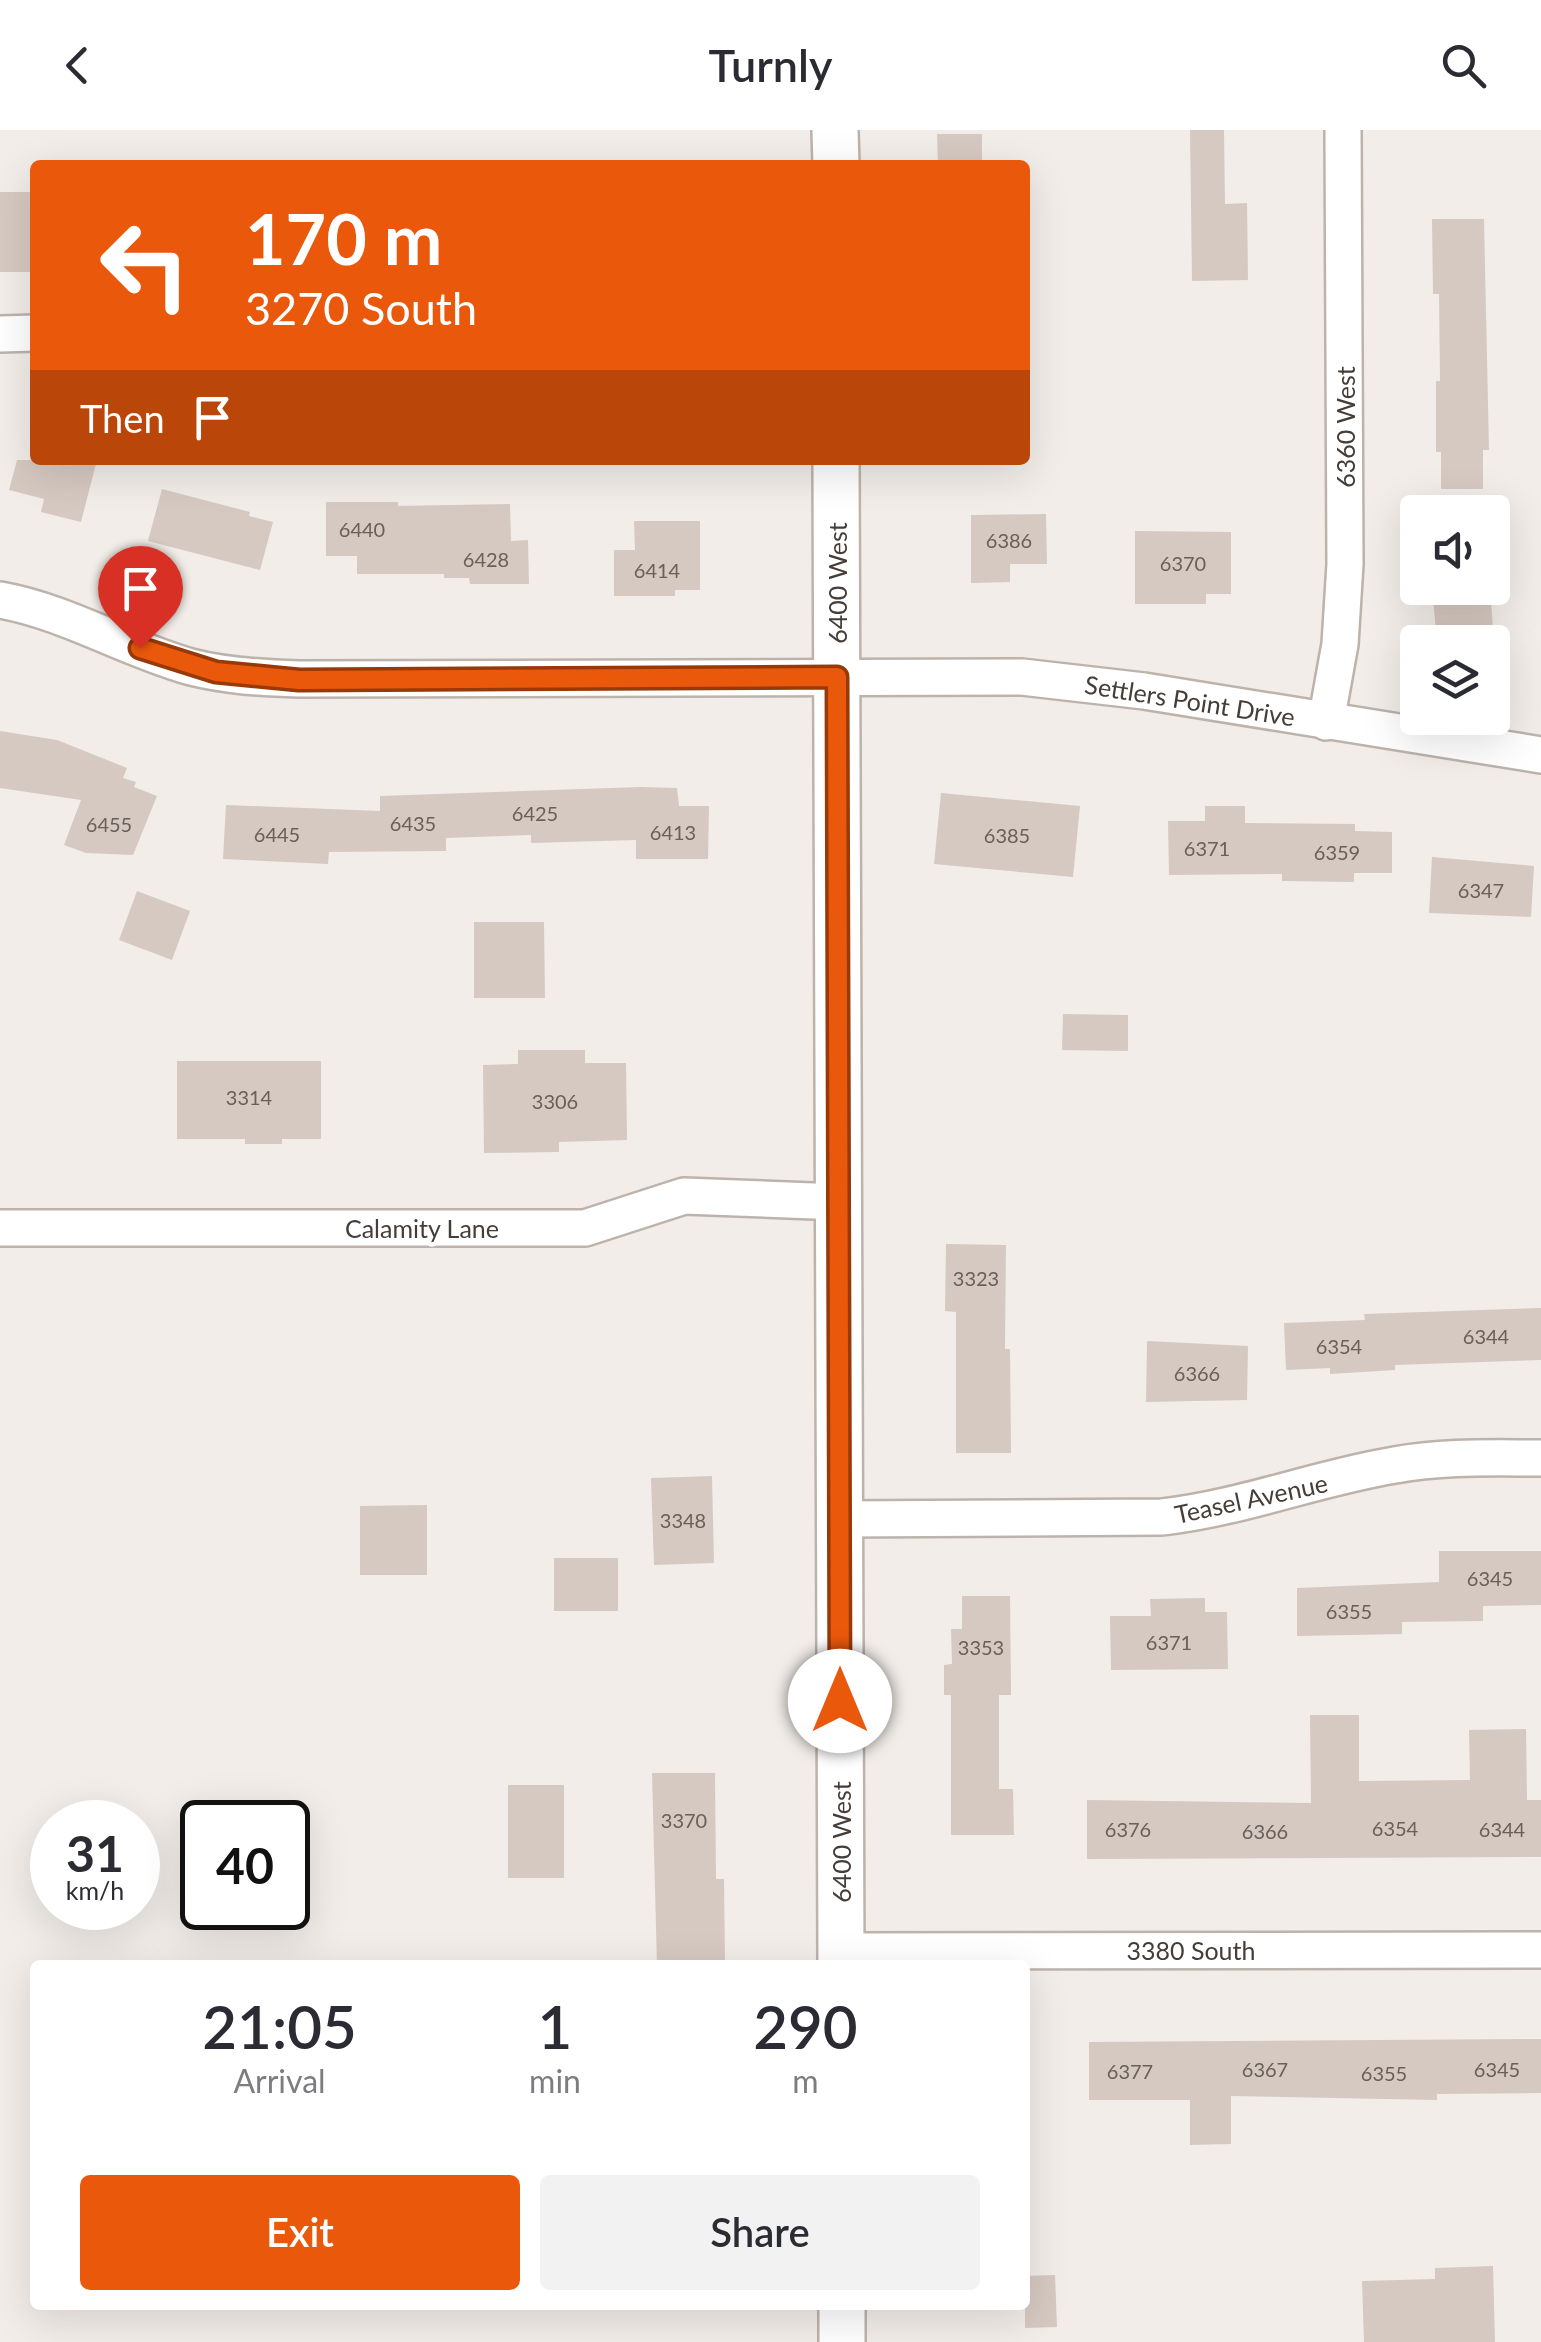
<!DOCTYPE html>
<html lang="en">
<head>
<meta charset="utf-8">
<style>
	:root { --surface:#fff; --page:#f2f2f3; --text:#2b2b33; --muted:#7c7c81; --accent:#ea580c }
	body { margin:0; font-family:Lato,sans-serif; background:var(--page); color:var(--text); height:100vh; display:flex; flex-direction:column; font-size:38px; white-space:nowrap }
	* { box-sizing:border-box; margin:0 }
	p { font-size:32px; color:var(--muted) }
	.icon { flex:none; width:55px; height:55px; fill:none; stroke:currentColor; stroke-width:2; stroke-linecap:round; stroke-linejoin:round }
	.map { position:relative; flex:1; overflow:hidden }
	.panel { position:absolute; left:30px; top:1830px; width:1000px; height:350px; display:flex; flex-direction:column; background:var(--surface); border-radius:10px; box-shadow:0 10px 40px #0002 }
	.panel>* { flex:none }
	.top-card { position:absolute; left:30px; top:30px; width:1000px; height:305px; border-radius:10px; box-shadow:0 10px 40px #0002; background:#ea580c; color:#fff; overflow:hidden }
	.controls { position:absolute; left:1400px; top:365px; display:grid; gap:20px }
	.controls a { display:grid; place-items:center; width:110px; height:110px; border-radius:10px; background:var(--surface); box-shadow:0 10px 40px #0002; font-size:50px }
	.speed { position:absolute; left:30px; top:1670px; display:flex; gap:20px; font-size:50px; font-weight:700; text-align:center }
	.speed>* { display:grid; place-content:center; width:130px; height:130px; border-radius:50%; background:var(--surface); box-shadow:0 10px 40px #0002; line-height:1 }
	.speed small { font-size:25px; font-weight:400 }
	.speed .limit { border:5px solid #111; border-radius:15px; background:#fff; color:#111 }
	.pin { position:absolute; display:grid; place-items:center; width:85px; height:85px; color:#fff; margin:-102px -42px; border-radius:50% 50% 50% 0; rotate:-45deg; box-shadow:0 0 10px #0007 }
	.pin .icon { rotate:45deg }
	.me { position:absolute; width:110px; margin:-55px; rotate:0deg; stroke-linejoin:round; filter:drop-shadow(0 0 8px #0008) }
	.turn { display:flex; align-items:center; gap:35px; height:210px; padding:0 50px; font-size:45px }
	.turn .icon { width:130px; height:130px; stroke-width:2.5 }
	.turn b { display:block; font-size:70px; line-height:85px }
	.then { display:flex; align-items:center; height:95px; padding:0 50px; background:#0003; gap:20px; font-size:38px }
	.eta { display:flex; justify-content:space-evenly; align-items:center; height:170px; text-align:center }
	.eta b { font-size:60px; font-weight:600; line-height:70px }
	.cta { display:flex; gap:20px; margin-top:auto; padding:20px 50px }
	.cta a { flex:1; height:115px; border-radius:10px; background:var(--accent); color:#fff; font-size:40px; font-weight:600; line-height:115px; text-align:center }
	.cta a+a { background:var(--page); color:var(--text) }
	header { display:flex; justify-content:space-between; align-items:center; height:130px; padding:0 50px; background:var(--surface); font-size:45px; font-weight:600 }
	.map>svg:first-child { display:block }
	.building { fill:#d6c9c1 }
	.lines { fill:none; stroke-linecap:round; stroke-linejoin:round }
	.minor-casing { stroke:#bdb3ab; stroke-width:40 }
	.tertiary-casing { stroke:#bdb3ab; stroke-width:50 }
	.minor { stroke:#fff; stroke-width:35 }
	.tertiary { stroke:#fff; stroke-width:45 }
	.route-casing { stroke:#983908; stroke-width:25 }
	.route { stroke:#ea580c; stroke-width:18 }
	.labels { text-anchor:middle; dominant-baseline:central; stroke-width:9; stroke-linejoin:round; paint-order:stroke }
	.number-label { font-size:20px; fill:#69605a }
	.street-label { font-size:25px; fill:#453d37; stroke:#fff }
</style>
</head>
<body>
<header><svg class="icon" aria-label="back" viewBox="0 0 24 24"><path d="M15 5l-7 7 7 7"/></svg>Turnly<svg class="icon" aria-label="search" viewBox="0 0 24 24"><circle cx="10" cy="10" r="6"/><path d="M15 15l6 6"/></svg></header>
<div class="map">
<svg width="1541" height="2212" viewBox="0 0 1541 2212">
	<rect width="100%" height="100%" fill="#f2ede8"/>
	<path class="building" d="M 1190,0 L 1224,0 L 1225,74 L 1247,73 L 1248,150 L 1192,151 Z
		M 937,4 L 982,4 L 982,35 L 938,35 Z
		M 0,62 L 35,62 L 35,142 L 0,142 Z
		M 1432,89 L 1484,89 L 1489,320 L 1483,320 L 1483,359 L 1441,359 L 1441,322 L 1436,322 L 1436,251 L 1440,251 L 1439,164 L 1433,164 Z
		M 17,330 L 97,330 L 81,392 L 41,382 L 44,369 L 9,360 Z
		M 162,359 L 250,382 L 249,386 L 273,392 L 260,440 L 148,411 Z
		M 326,372 L 398,372 L 398,376 L 510,374 L 511,411 L 528,410 L 529,454 L 470,454 L 469,448 L 444,448 L 444,444 L 357,444 L 357,426 L 326,426 Z
		M 1046,384 L 1047,434 L 1010,434 L 1010,452 L 971,453 L 971,385 Z
		M 634,391 L 700,391 L 700,460 L 675,460 L 675,466 L 614,466 L 614,420 L 635,420 Z
		M 1135,401 L 1231,402 L 1231,464 L 1206,464 L 1206,474 L 1135,474 Z
		M 1432,458 L 1490,458 L 1494,512 L 1437,512 Z
		M 0,601 L 57,610 L 127,638 L 123,648 L 136,652 L 134,657 L 157,666 L 133,725 L 86,723 L 64,715 L 81,670 L 0,658 Z
		M 640,657 L 677,658 L 679,676 L 709,676 L 708,729 L 636,729 L 636,710 L 531,713 L 531,705 L 446,708 L 446,721 L 329,722 L 328,734 L 223,729 L 226,675 L 380,681 L 380,666 Z
		M 941,663 L 1080,676 L 1073,747 L 934,734 Z
		M 1205,676 L 1245,676 L 1245,693 L 1355,694 L 1355,701 L 1392,702 L 1392,743 L 1354,743 L 1354,752 L 1282,751 L 1282,744 L 1169,745 L 1168,691 L 1205,691 Z
		M 1432,727 L 1534,736 L 1531,787 L 1429,783 Z
		M 137,761 L 190,781 L 172,830 L 119,810 Z
		M 474,792 L 544,792 L 545,868 L 474,868 Z
		M 1063,884 L 1128,885 L 1128,921 L 1062,920 Z
		M 518,920 L 585,920 L 585,933 L 626,933 L 627,1010 L 559,1012 L 559,1022 L 484,1023 L 483,935 L 518,934 Z
		M 177,931 L 321,931 L 321,1009 L 282,1009 L 282,1014 L 245,1014 L 245,1009 L 177,1009 Z
		M 946,1114 L 1006,1115 L 1005,1219 L 1010,1219 L 1011,1323 L 956,1323 L 956,1182 L 945,1181 Z
		M 1541,1178 L 1541,1230 L 1395,1235 L 1395,1240 L 1330,1244 L 1330,1238 L 1286,1240 L 1284,1193 L 1365,1190 L 1364,1184 Z
		M 1147,1211 L 1248,1216 L 1247,1270 L 1146,1272 Z
		M 712,1346 L 714,1433 L 654,1435 L 651,1348 Z
		M 427,1375 L 427,1445 L 360,1445 L 360,1376 Z
		M 1439,1421 L 1541,1421 L 1541,1475 L 1483,1476 L 1483,1491 L 1402,1492 L 1402,1504 L 1297,1506 L 1297,1458 L 1439,1452 Z
		M 554,1428 L 618,1428 L 618,1481 L 554,1481 Z
		M 962,1466 L 1010,1466 L 1011,1565 L 999,1565 L 999,1659 L 1013,1659 L 1014,1705 L 951,1705 L 951,1565 L 944,1565 L 944,1535 L 952,1534 L 951,1499 L 962,1499 Z
		M 1205,1468 L 1205,1482 L 1227,1482 L 1228,1539 L 1111,1540 L 1110,1486 L 1151,1486 L 1150,1469 Z
		M 1310,1585 L 1359,1585 L 1359,1651 L 1470,1650 L 1469,1600 L 1526,1599 L 1527,1670 L 1541,1670 L 1541,1727 L 1087,1729 L 1087,1670 L 1311,1673 Z
		M 652,1643 L 715,1643 L 716,1749 L 724,1749 L 725,1835 L 657,1835 Z
		M 508,1655 L 564,1655 L 564,1748 L 508,1748 Z
		M 1541,1909 L 1541,1963 L 1437,1964 L 1437,1970 L 1231,1966 L 1231,2014 L 1190,2015 L 1190,1970 L 1089,1970 L 1089,1912 Z
		M 1493,2136 L 1495,2212 L 1364,2212 L 1362,2151 L 1435,2149 L 1435,2138 Z
		M 1055,2145 L 1057,2197 L 1025,2198 L 1025,2146 Z"/>
	<g class="lines">
		<g class="minor-casing">
			<path id="minor" d="M 0,204 L 35,203
				M 0,470 C 67,482 126,519 191,537 C 226,546 263,548 299,549 L 1022,547 L 1144,561 L 1541,625
				M 1326,592 L 1340,514 L 1345,434 L 1343,0
				M 0,1098 L 585,1098 L 684,1066 L 839,1072
				M 840,1389 L 1162,1387 C 1242,1378 1316,1348 1395,1335 C 1443,1326 1492,1328 1541,1328
				M 841,1821 L 1541,1820"/>
		</g>
		<g class="tertiary-casing">
			<path id="tertiary" d="M 835,0 L 836,35
				M 836,330 L 841,1835
				M 842,2175 L 842,2212"/>
		</g>
		<use href="#minor" class="minor"/>
		<use href="#tertiary" class="tertiary"/>
	</g>
	<g class="lines">
		<g class="route-casing">
			<path id="route" d="M 140,518 L 216,542 L 299,550 L 837,547 L 840,1571"/>
		</g>
		<use href="#route" class="route"/>
	</g>
	<g class="labels">
		<g class="number-label">
			<text x="362" y="399">6440</text>
			<text x="1009" y="410">6386</text>
			<text x="486" y="429">6428</text>
			<text x="1183" y="433">6370</text>
			<text x="657" y="440">6414</text>
			<text x="535" y="683">6425</text>
			<text x="413" y="693">6435</text>
			<text x="109" y="694">6455</text>
			<text x="673" y="702">6413</text>
			<text x="277" y="704">6445</text>
			<text x="1007" y="705">6385</text>
			<text x="1207" y="718">6371</text>
			<text x="1337" y="722">6359</text>
			<text x="1481" y="760">6347</text>
			<text x="249" y="967">3314</text>
			<text x="555" y="971">3306</text>
			<text x="976" y="1148">3323</text>
			<text x="1486" y="1206">6344</text>
			<text x="1339" y="1216">6354</text>
			<text x="1197" y="1243">6366</text>
			<text x="683" y="1390">3348</text>
			<text x="1490" y="1448">6345</text>
			<text x="1349" y="1481">6355</text>
			<text x="1169" y="1512">6371</text>
			<text x="981" y="1517">3353</text>
			<text x="684" y="1690">3370</text>
			<text x="1395" y="1698">6354</text>
			<text x="1128" y="1699">6376</text>
			<text x="1502" y="1699">6344</text>
			<text x="1265" y="1701">6366</text>
			<text x="1265" y="1939">6367</text>
			<text x="1497" y="1939">6345</text>
			<text x="1130" y="1941">6377</text>
			<text x="1384" y="1943">6355</text>
		</g>
		<g class="street-label">
			<text transform="translate(1345 297) rotate(-90)">6360 West</text>
			<text transform="translate(837 453) rotate(-90)">6400 West</text>
			<text transform="translate(1190 570) rotate(9)">Settlers Point Drive</text>
			<text x="422" y="1098">Calamity Lane</text>
			<text transform="translate(1251 1368) rotate(-12)">Teasel Avenue</text>
			<text transform="translate(841 1712) rotate(-90)">6400 West</text>
			<text x="1191" y="1820">3380 South</text>
		</g>
	</g>
</svg>
<div class="controls">
<a><svg class="icon" aria-label="sound" viewBox="0 0 24 24"><path d="M4 9h4l5-4v14l-5-4H4zM17 9q2 3 0 6"/></svg></a>
<a><svg class="icon" aria-label="layers" viewBox="0 0 24 24"><path d="M12 4l9 5-9 5-9-5zM3 14l9 5 9-5"/></svg></a>
</div>
<div class="speed"><div>31<small>km/h</small></div><div class="limit">40</div></div>
<div class="pin" style="left:140px;top:518px;background:#d93025"><svg class="icon" aria-label="arrive" viewBox="0 0 24 24"><path d="M6 21V4h12l-3 4 3 4H6"/></svg></div>
<svg class="me" style="left:840px;top:1571px" viewBox="-20 -20 40 40"><circle r="19" fill="#fff"/><path d="M0-13L10 11 0 6-10 11z" fill="#ea580c"/></svg>
<div class="top-card">
<div class="turn"><svg class="icon" aria-label="left" viewBox="0 0 24 24"><path d="M17 20v-9H6M10 6l-5 5 5 5"/></svg><div><b>170 m</b>3270 South</div></div>
<div class="then">Then<svg class="icon" aria-label="arrive" viewBox="0 0 24 24"><path d="M6 21V4h12l-3 4 3 4H6"/></svg></div>
</div>
<section class="panel">
<div class="eta">
<div><b>21:05</b><p>Arrival</p></div>
<div><b>1</b><p>min</p></div>
<div><b>290</b><p>m</p></div>
</div>
<div class="cta"><a>Exit</a><a>Share</a></div>
</section>
</div>
</body>
</html>
